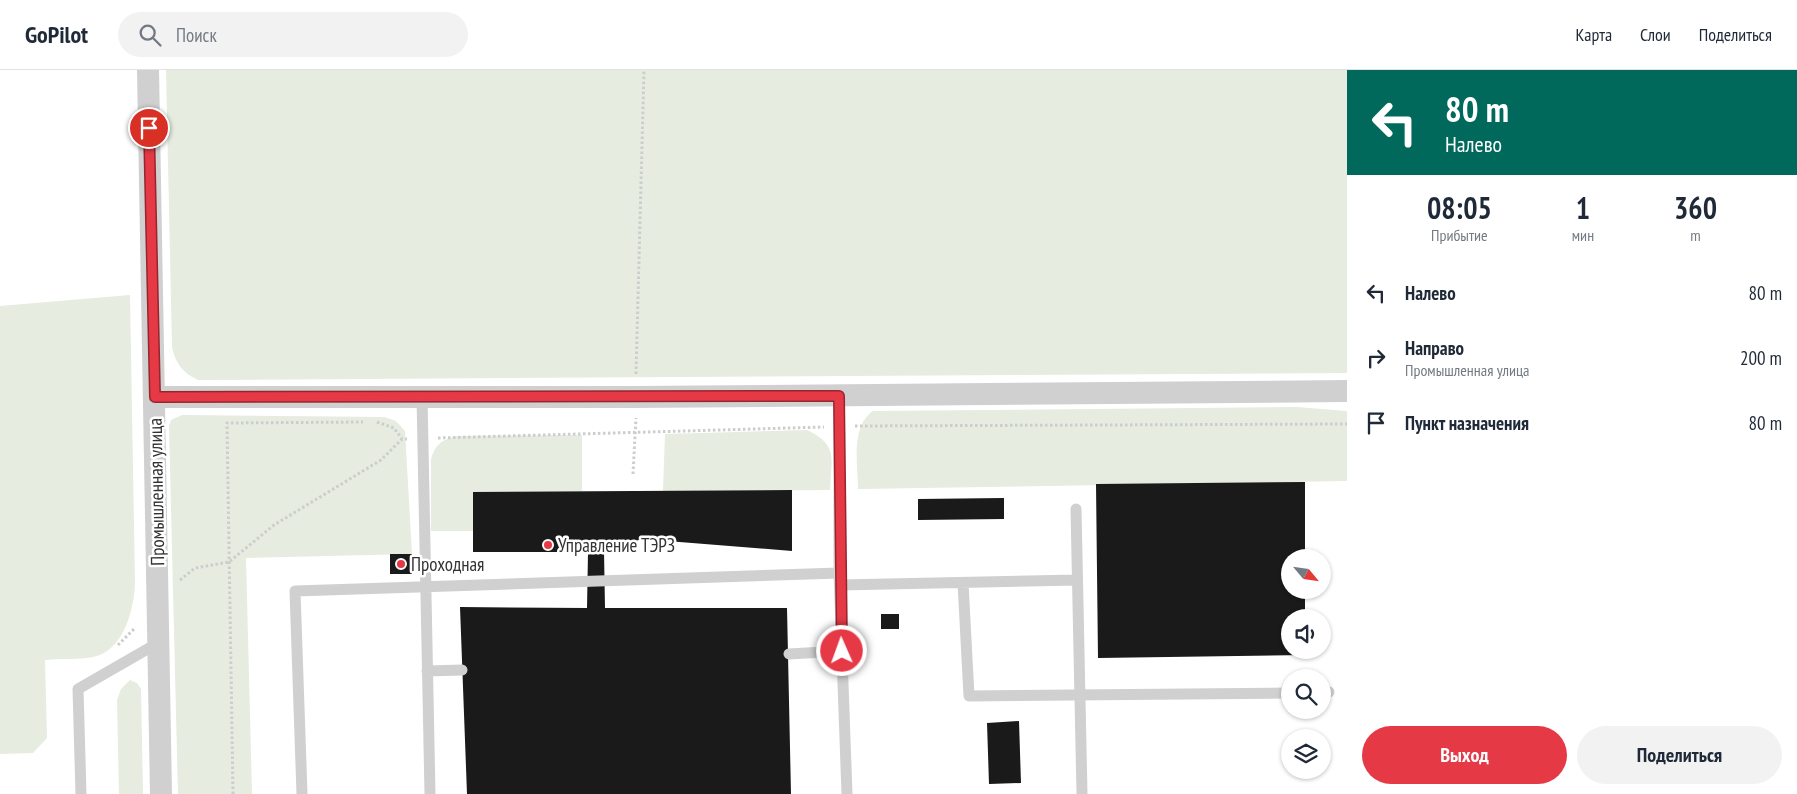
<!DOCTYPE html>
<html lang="ru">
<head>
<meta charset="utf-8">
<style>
	:root { --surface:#fff; --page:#f2f2f3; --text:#1f2937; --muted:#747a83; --line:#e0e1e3; --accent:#e63946 }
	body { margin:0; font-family:"PT Sans Narrow",sans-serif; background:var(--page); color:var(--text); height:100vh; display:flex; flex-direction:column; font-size:19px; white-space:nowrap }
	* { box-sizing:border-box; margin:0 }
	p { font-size:16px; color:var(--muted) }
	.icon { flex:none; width:28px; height:28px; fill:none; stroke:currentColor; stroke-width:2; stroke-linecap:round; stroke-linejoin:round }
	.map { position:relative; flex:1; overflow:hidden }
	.sheet { display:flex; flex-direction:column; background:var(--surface); width:450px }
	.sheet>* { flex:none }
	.hud { background:#00695c; color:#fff; overflow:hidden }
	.needle { width:32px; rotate:119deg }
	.fabs { position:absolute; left:1281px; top:479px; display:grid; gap:10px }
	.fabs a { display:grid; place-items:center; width:50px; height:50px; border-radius:50%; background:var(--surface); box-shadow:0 1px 4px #0004; font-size:25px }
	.pin { position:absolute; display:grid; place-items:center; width:42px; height:42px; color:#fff; margin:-21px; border:2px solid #fff; border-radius:50%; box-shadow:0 1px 5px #0007 }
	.me { position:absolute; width:55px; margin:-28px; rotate:358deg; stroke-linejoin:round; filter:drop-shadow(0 0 4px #0008) }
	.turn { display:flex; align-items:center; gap:18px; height:105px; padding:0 15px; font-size:22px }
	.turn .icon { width:65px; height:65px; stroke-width:2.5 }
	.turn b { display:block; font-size:35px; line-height:42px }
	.eta { display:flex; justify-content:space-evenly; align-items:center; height:85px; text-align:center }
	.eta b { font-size:30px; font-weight:700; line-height:35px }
	.cta { display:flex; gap:10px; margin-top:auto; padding:10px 15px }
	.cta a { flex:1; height:58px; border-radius:30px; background:var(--accent); color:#fff; font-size:20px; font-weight:700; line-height:58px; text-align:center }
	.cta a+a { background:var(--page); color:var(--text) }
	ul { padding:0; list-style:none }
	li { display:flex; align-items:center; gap:15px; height:65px; padding:0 15px }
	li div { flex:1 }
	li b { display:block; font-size:19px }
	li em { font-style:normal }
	header { display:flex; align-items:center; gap:30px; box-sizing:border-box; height:70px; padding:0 25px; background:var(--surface); border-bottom:1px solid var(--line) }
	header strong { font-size:24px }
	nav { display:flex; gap:28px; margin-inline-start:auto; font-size:18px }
	.search { width:350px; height:45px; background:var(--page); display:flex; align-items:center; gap:12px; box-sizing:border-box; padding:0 18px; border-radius:28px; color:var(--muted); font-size:19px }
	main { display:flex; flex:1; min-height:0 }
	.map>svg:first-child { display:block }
	.green { fill:#e6ecdf }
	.building { fill:#1a1a1a }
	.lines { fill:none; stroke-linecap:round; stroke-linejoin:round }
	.path { stroke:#cdcdcd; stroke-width:3; stroke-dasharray:2.5 2.5; stroke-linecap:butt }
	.service { stroke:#d0d0d0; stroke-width:11 }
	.minor { stroke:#d0d0d0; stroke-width:22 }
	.route-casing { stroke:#96252e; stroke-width:12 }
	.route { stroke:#e63946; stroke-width:9 }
	.poi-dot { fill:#e63946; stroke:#fff; stroke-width:2 }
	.labels { text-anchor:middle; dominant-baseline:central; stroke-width:5; stroke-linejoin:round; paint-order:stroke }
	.street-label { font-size:19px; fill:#333; stroke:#fff }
	.poi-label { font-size:19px; fill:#333; stroke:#fff; text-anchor:start }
</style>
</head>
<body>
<header>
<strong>GoPilot</strong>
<div class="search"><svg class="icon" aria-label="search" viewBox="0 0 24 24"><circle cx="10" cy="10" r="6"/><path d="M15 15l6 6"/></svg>Поиск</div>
<nav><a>Карта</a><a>Слои</a><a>Поделиться</a></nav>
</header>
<main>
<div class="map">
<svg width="1347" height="724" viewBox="0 0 1347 724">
	<rect width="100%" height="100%" fill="#fff"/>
	<path class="green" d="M 166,0 L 1347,0 L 1347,303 L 198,310 C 183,303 175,293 172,277 Z
		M 130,225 L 135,513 C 134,539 124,581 93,587 C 78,590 61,588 45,590 L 47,668 L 33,683 L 0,684 L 0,236 Z
		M 1297,337 L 1347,341 L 1347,411 L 858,419 C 858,395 850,357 873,341 Z
		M 182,345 L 384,347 L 396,351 L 405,361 L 412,484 L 246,488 L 252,724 L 178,724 L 169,356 L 171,350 Z
		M 807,360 C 839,375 831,389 830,420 L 663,421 L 665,364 Z
		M 582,365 L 582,421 L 473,422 L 473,461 L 431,461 L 431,389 C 436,374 442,369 458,366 Z
		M 130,610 L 137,613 L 141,619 L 143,724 L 119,724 L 117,630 L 121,619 Z"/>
	<path class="building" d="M 1305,412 L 1305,488 L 1290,488 L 1290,520 L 1305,520 L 1305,548 L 1290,548 L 1290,580 L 1305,580 L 1305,585 L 1098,588 L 1096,414 Z
		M 792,420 L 792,481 L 642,469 L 604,481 L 605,538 L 787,538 L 791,724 L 467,724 L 460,537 L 587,538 L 588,482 L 473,482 L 473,422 Z
		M 1004,428 L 1004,449 L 918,450 L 918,429 Z
		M 390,484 L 412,484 L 412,504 L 390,504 Z
		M 881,544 L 899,544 L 899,559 L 881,559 Z
		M 1019,651 L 1021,713 L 989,714 L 987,653 Z"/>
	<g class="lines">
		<path class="path" d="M 636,304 L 644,0
			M 377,352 L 394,358 L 402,369
			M 855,356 L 1347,354
			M 438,368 L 824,357
			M 633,404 L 636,348
			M 180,510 L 195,498 L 229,492 L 274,455 L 381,390 L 402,369 L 407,369
			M 118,575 L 135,558
			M 233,724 L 227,353 L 363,352"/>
		<path class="service" d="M 839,325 L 839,503 L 847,724
			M 422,327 L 430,724
			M 1076,439 L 1082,724
			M 963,513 L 969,626 L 1290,623
			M 840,515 L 1077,510
			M 789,584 L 842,581
			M 427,601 L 462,600
			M 1322,623 L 1329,622
			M 81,724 L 78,619 L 158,573
			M 302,724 L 295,521 L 839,503"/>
		<path class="minor" d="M 148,0 L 161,724
			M 155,327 L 635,327 L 1347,321"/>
	</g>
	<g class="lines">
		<g class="route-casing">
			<path id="route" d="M 149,58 L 155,327 L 839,326 L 842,581"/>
		</g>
		<use href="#route" class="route"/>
	</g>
	<g class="poi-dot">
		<circle cx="548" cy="475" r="5"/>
		<circle cx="401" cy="494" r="5"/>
	</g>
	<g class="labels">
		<g class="street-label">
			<text transform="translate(156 422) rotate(-91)">Промышленная улица</text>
		</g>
		<g class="poi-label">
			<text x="558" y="475">Управление ТЭРЗ</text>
			<text x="411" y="494">Проходная</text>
		</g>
	</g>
</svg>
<div class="fabs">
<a><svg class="needle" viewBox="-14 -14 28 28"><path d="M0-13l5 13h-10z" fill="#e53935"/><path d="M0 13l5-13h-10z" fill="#747a83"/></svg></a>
<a><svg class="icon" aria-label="sound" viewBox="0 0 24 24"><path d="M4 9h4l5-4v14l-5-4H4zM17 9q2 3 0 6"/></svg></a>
<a><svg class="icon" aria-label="search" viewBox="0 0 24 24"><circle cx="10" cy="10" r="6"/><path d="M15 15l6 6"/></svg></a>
<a><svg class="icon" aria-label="layers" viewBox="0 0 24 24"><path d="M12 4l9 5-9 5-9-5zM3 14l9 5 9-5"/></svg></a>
</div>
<div class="pin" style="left:149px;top:58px;background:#d93025"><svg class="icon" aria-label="arrive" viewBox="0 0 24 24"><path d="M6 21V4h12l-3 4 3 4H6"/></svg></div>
<svg class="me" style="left:842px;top:581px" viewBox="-20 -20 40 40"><circle r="17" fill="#e63946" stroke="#fff" stroke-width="3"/><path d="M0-11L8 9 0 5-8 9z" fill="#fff"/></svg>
</div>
<section class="sheet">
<div class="hud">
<div class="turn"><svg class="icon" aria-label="left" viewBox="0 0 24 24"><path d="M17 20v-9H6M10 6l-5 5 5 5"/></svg><div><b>80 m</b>Налево</div></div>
</div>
<div class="eta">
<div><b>08:05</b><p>Прибытие</p></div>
<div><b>1</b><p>мин</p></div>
<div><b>360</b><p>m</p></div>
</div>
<ul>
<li><svg class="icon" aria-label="left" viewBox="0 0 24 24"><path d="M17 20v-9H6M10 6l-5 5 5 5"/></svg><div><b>Налево</b></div><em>80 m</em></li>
<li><svg class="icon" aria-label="right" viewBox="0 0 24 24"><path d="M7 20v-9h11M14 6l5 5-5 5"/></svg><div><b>Направо</b><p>Промышленная улица</p></div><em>200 m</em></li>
<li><svg class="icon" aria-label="arrive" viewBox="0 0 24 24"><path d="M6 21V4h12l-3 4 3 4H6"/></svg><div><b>Пункт назначения</b></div><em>80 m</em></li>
</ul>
<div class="cta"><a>Выход</a><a>Поделиться</a></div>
</section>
</main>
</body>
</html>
